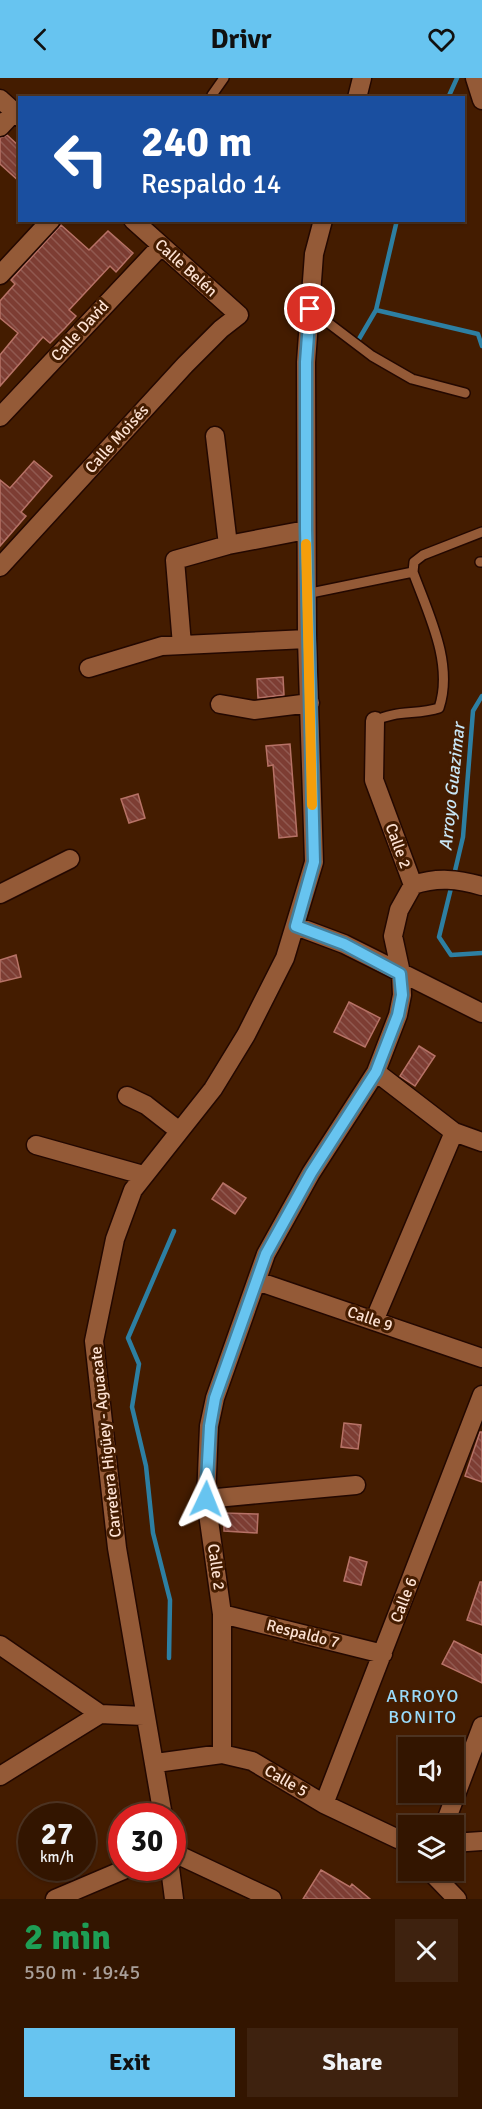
<!DOCTYPE html>
<html lang="en">
<head>
<meta charset="utf-8">
<style>
	:root { --surface:#331500; --page:#3e220f; --text:#f1f3f6; --muted:#a99f99; --line:#4e3422; --accent:#67c4f0 }
	body { margin:0; font-family:Signika,sans-serif; background:var(--page); color:var(--text); height:100vh; display:flex; flex-direction:column; font-size:22px; white-space:nowrap }
	* { box-sizing:border-box; margin:0 }
	p { font-size:20px; color:var(--muted) }
	.icon { flex:none; width:33px; height:33px; fill:none; stroke:currentColor; stroke-width:2; stroke-linecap:round; stroke-linejoin:round }
	.map { position:relative; height:1821px; overflow:hidden }
	.panel { display:flex; flex-direction:column; background:var(--surface); flex:1 }
	.panel>* { flex:none }
	.banner { position:absolute; left:18px; top:18px; width:447px; height:126px; border-radius:0px; box-shadow:0 2px 4px #0004,0 0 0 2px var(--line); background:#1a4fa0; color:#fff; overflow:hidden }
	.buttons { position:absolute; left:398px; top:1659px; display:grid; gap:12px }
	.buttons a { display:grid; place-items:center; width:66px; height:66px; border-radius:0px; background:var(--surface); box-shadow:0 2px 4px #0004,0 0 0 2px var(--line); font-size:30px }
	.speed { position:absolute; left:18px; top:1725px; display:flex; gap:12px; font-size:30px; font-weight:700; text-align:center }
	.speed>* { display:grid; place-content:center; width:78px; height:78px; border-radius:50%; background:var(--surface); box-shadow:0 2px 4px #0004,0 0 0 2px var(--line); line-height:1 }
	.speed small { font-size:15px; font-weight:400 }
	.speed .limit { border:9px solid #d22; background:#fff; color:#111 }
	.pin { position:absolute; display:grid; place-items:center; width:51px; height:51px; color:#fff; margin:-26px; border:3px solid #fff; border-radius:50%; box-shadow:0 2px 6px #0007 }
	.me { position:absolute; width:66px; margin:-33px; rotate:2deg; stroke-linejoin:round; filter:drop-shadow(0 0 4px #0008) }
	.turn { display:flex; align-items:center; gap:21px; height:126px; padding:0 24px; font-size:27px }
	.turn .icon { width:78px; height:78px; stroke-width:2.5 }
	.turn b { display:block; font-size:42px; line-height:51px }
	.round { display:grid; place-items:center; flex:none; width:63px; height:63px; border-radius:0px; background:var(--page) }
	.headline { display:flex; align-items:center; justify-content:space-between; height:102px; padding:0 24px }
	h1 { font-size:36px; font-weight:800; line-height:45px; color:#1e9e55 }
	.button { display:flex; gap:12px; margin-top:auto; padding:12px 24px }
	.button a { flex:1; height:69px; border-radius:0px; background:var(--accent); color:#111; font-size:24px; font-weight:800; line-height:69px; text-align:center }
	.button a+a { background:var(--page); color:var(--text) }
	header { display:flex; justify-content:space-between; align-items:center; height:78px; padding:0 24px; background:var(--accent); color:#111; font-size:27px; font-weight:800 }
	.map>svg:first-child { display:block }
	.lines { fill:none; stroke-linecap:round; stroke-linejoin:round }
	.stream { stroke:#2d7fa2; stroke-width:4.5 }
	.building { fill:url(#building-back-hatch); stroke:#b77266; stroke-width:1.5 }
	.lane-casing { stroke:#230800; stroke-width:12 }
	.street-casing { stroke:#230800; stroke-width:21 }
	.secondary-casing { stroke:#230800; stroke-width:21 }
	.lane { stroke:#945a37; stroke-width:9 }
	.street { stroke:#945a37; stroke-width:18 }
	.secondary { stroke:#945a37; stroke-width:18 }
	.route-casing { stroke:#437f9c; stroke-width:15 }
	.route { stroke:#67c4f0; stroke-width:10 }
	.slow { stroke:#f59e0b; stroke-width:10 }
	.labels { text-anchor:middle; dominant-baseline:central; stroke-width:6; stroke-linejoin:round; paint-order:stroke }
	.street-label { font-size:16px; fill:#fde2d3; stroke:#441c00 }
	.water-label { font-size:18px; font-style:italic; fill:#c9e6f5; stroke:#441c00 }
	.neighbourhood-label { font-size:18px; letter-spacing:1.5px; fill:#99dbfb; stroke:#441c00 }
</style>
</head>
<body>
<header><svg class="icon" aria-label="back" viewBox="0 0 24 24"><path d="M15 5l-7 7 7 7"/></svg>Drivr<svg class="icon" aria-label="heart" viewBox="0 0 24 24"><path d="M12 20l-8-8c-3-5 5-10 8-4 3-6 11-1 8 4z"/></svg></header>
<div class="map">
<svg width="482" height="1821" viewBox="0 0 482 1821">
	<defs>
		<pattern id="building-back-hatch" width="6" height="6" patternUnits="userSpaceOnUse" patternTransform="scale(1.5)"><rect width="6" height="6" fill="#7d3d33"/><path d="M-1 5l2 2M0 0l6 6M5-1l2 2" fill="none" stroke="#905950"/></pattern>
	</defs>
	<rect width="100%" height="100%" fill="#441c00"/>
	<g class="lines">
		<path class="stream" d="M 448,20 L 457,0
			M 376,232 L 478,256 L 482,268
			M 359,261 L 376,232 L 397,142
			M 454,797 L 463,759 L 473,633 L 482,618
			M 452,806 L 439,859 L 451,877 L 482,875
			M 169,1580 L 170,1522 L 153,1455 L 146,1388 L 132,1329 L 139,1286 L 128,1260 L 174,1153"/>
	</g>
	<path class="building" d="M 7,57 L 20,69 L 20,104 L 0,86 L 0,60 Z
		M 61,147 L 89,172 L 108,153 L 133,175 L 116,194 L 110,188 L 69,232 L 76,238 L 65,250 L 50,265 L 43,259 L 0,308 L 0,277 L 18,255 L 0,240 L 0,223 L 15,206 L 11,202 Z
		M 34,383 L 52,398 L 21,434 L 26,438 L 0,468 L 0,402 L 10,410 Z
		M 283,599 L 284,617 L 258,620 L 257,601 Z
		M 290,666 L 297,758 L 279,760 L 273,687 L 268,688 L 266,668 Z
		M 138,716 L 145,740 L 129,745 L 121,721 Z
		M 16,877 L 21,899 L 0,904 L 0,882 Z
		M 349,924 L 380,940 L 365,969 L 334,954 Z
		M 419,968 L 435,978 L 415,1008 L 400,998 Z
		M 223,1105 L 246,1120 L 235,1136 L 212,1121 Z
		M 344,1345 L 361,1347 L 358,1371 L 341,1369 Z
		M 480,1354 L 482,1354 L 482,1404 L 465,1398 Z
		M 224,1435 L 258,1436 L 257,1455 L 224,1453 Z
		M 350,1479 L 367,1484 L 361,1507 L 344,1503 Z
		M 480,1504 L 482,1504 L 482,1547 L 467,1542 Z
		M 454,1563 L 482,1577 L 482,1605 L 442,1586 Z
		M 321,1792 L 350,1809 L 352,1806 L 370,1821 L 303,1821 Z"/>
	<g class="lines">
		<g class="lane-casing">
			<path id="lane" d="M 212,17 L 224,0
				M 310,231 L 372,278 L 412,301 L 465,315
				M 480,484 L 482,484
				M 306,516 L 413,494
				M 375,643 C 395,632 418,637 439,630 C 454,586 428,535 413,494 L 414,484 L 423,477 L 482,454"/>
		</g>
		<g class="street-casing">
			<path id="street" d="M 357,20 L 362,0
				M 0,21 L 20,39
				M 0,49 L 14,34
				M 0,197 L 51,142
				M 0,339 L 161,168
				M 215,358 L 228,467
				M 0,489 L 185,287 L 221,251 L 239,237 L 133,142
				M 182,567 L 175,482 L 228,467 L 306,452
				M 89,590 L 162,568 L 307,561
				M 220,626 L 254,632 L 310,625
				M 413,807 C 437,799 458,801 482,808
				M 0,816 L 70,781
				M 296,848 L 344,866 L 482,935
				M 376,994 L 454,1054 L 482,1064
				M 127,1018 L 146,1027 L 178,1052
				M 36,1067 L 143,1097
				M 257,1203 L 482,1280
				M 374,1243 L 454,1054
				M 206,1421 L 356,1407
				M 222,1536 L 383,1576
				M 0,1567 L 100,1636
				M 222,1676 L 222,1536 L 206,1421 L 209,1348 L 215,1320 L 266,1176 L 311,1095 L 376,994 L 398,937 L 402,917 L 401,895 L 393,858 L 399,832 L 413,807 L 374,702 L 375,643
				M 156,1685 L 222,1676 L 252,1683 L 324,1726 L 398,1761 L 408,1762
				M 0,1698 L 100,1636 L 144,1638
				M 324,1726 L 482,1317
				M 163,1738 L 117,1470 L 94,1263 L 115,1161 L 133,1112 L 213,1011 L 246,957 L 285,880 L 314,784 L 307,561 L 306,284 L 314,176 L 323,142
				M 444,1748 L 482,1648
				M 453,1765 L 482,1763
				M 172,1774 L 272,1821
				M 170,1790 L 174,1821
				M 429,1792 L 457,1821
				M 55,1821 L 128,1790"/>
		</g>
		<g class="secondary-casing">
			<path id="secondary" d="M 475,0 L 482,22"/>
		</g>
		<use href="#lane" class="lane"/>
		<use href="#street" class="street"/>
		<use href="#secondary" class="secondary"/>
	</g>
	<g class="lines">
		<g class="route-casing">
			<path id="route" d="M 206,1421 L 210,1348 L 215,1320 L 266,1176 L 311,1095 L 376,994 L 398,937 L 402,917 L 400,896 L 344,866 L 296,848 L 314,784 L 306,452 L 306,284 L 310,231"/>
		</g>
		<use href="#route" class="route"/>
		<path class="slow" d="M 306,466 L 312,727"/>
	</g>
	<g class="labels">
		<g class="street-label">
			<text transform="translate(186 190) rotate(42)">Calle Belén</text>
			<text transform="translate(80 253) rotate(-47)">Calle David</text>
			<text transform="translate(117 361) rotate(-48)">Calle Moisés</text>
			<text transform="translate(398 768) rotate(70)">Calle 2</text>
			<text transform="translate(370 1241) rotate(19)">Calle 9</text>
			<text transform="translate(106 1364) rotate(-96)">Carretera Higüey - Aguacate</text>
			<text transform="translate(216 1489) rotate(82)">Calle 2</text>
			<text transform="translate(404 1522) rotate(-69)">Calle 6</text>
			<text transform="translate(303 1556) rotate(14)">Respaldo 7</text>
			<text transform="translate(286 1703) rotate(30)">Calle 5</text>
		</g>
		<g class="water-label">
			<text transform="translate(452 709) rotate(-84)">Arroyo Guazimar</text>
		</g>
		<g class="neighbourhood-label">
			<text x="423" y="1618">ARROYO<tspan x="423" dy="21">BONITO</tspan></text>
		</g>
	</g>
</svg>
<div class="buttons">
<a><svg class="icon" aria-label="sound" viewBox="0 0 24 24"><path d="M4 9h4l5-4v14l-5-4H4zM17 9q2 3 0 6"/></svg></a>
<a><svg class="icon" aria-label="layers" viewBox="0 0 24 24"><path d="M12 4l9 5-9 5-9-5zM3 14l9 5 9-5"/></svg></a>
</div>
<div class="speed"><div>27<small>km/h</small></div><div class="limit">30</div></div>
<div class="pin" style="left:310px;top:231px;background:#d93025"><svg class="icon" aria-label="arrive" viewBox="0 0 24 24"><path d="M6 21V4h12l-3 4 3 4H6"/></svg></div>
<svg class="me" style="left:206px;top:1421px" viewBox="-20 -20 40 40"><path d="M0-17L14 15 0 8-14 15z" fill="#67c4f0" stroke="#fff" stroke-width="4"/></svg>
<div class="banner">
<div class="turn"><svg class="icon" aria-label="left" viewBox="0 0 24 24"><path d="M17 20v-9H6M10 6l-5 5 5 5"/></svg><div><b>240 m</b>Respaldo 14</div></div>
</div>
</div>
<section class="panel">
<div class="headline"><div><h1>2 min</h1><p>550 m · 19:45</p></div><a class="round"><svg class="icon" aria-label="close" viewBox="0 0 24 24"><path d="M6 6l12 12M18 6L6 18"/></svg></a></div>
<div class="button"><a>Exit</a><a>Share</a></div>
</section>
</body>
</html>
